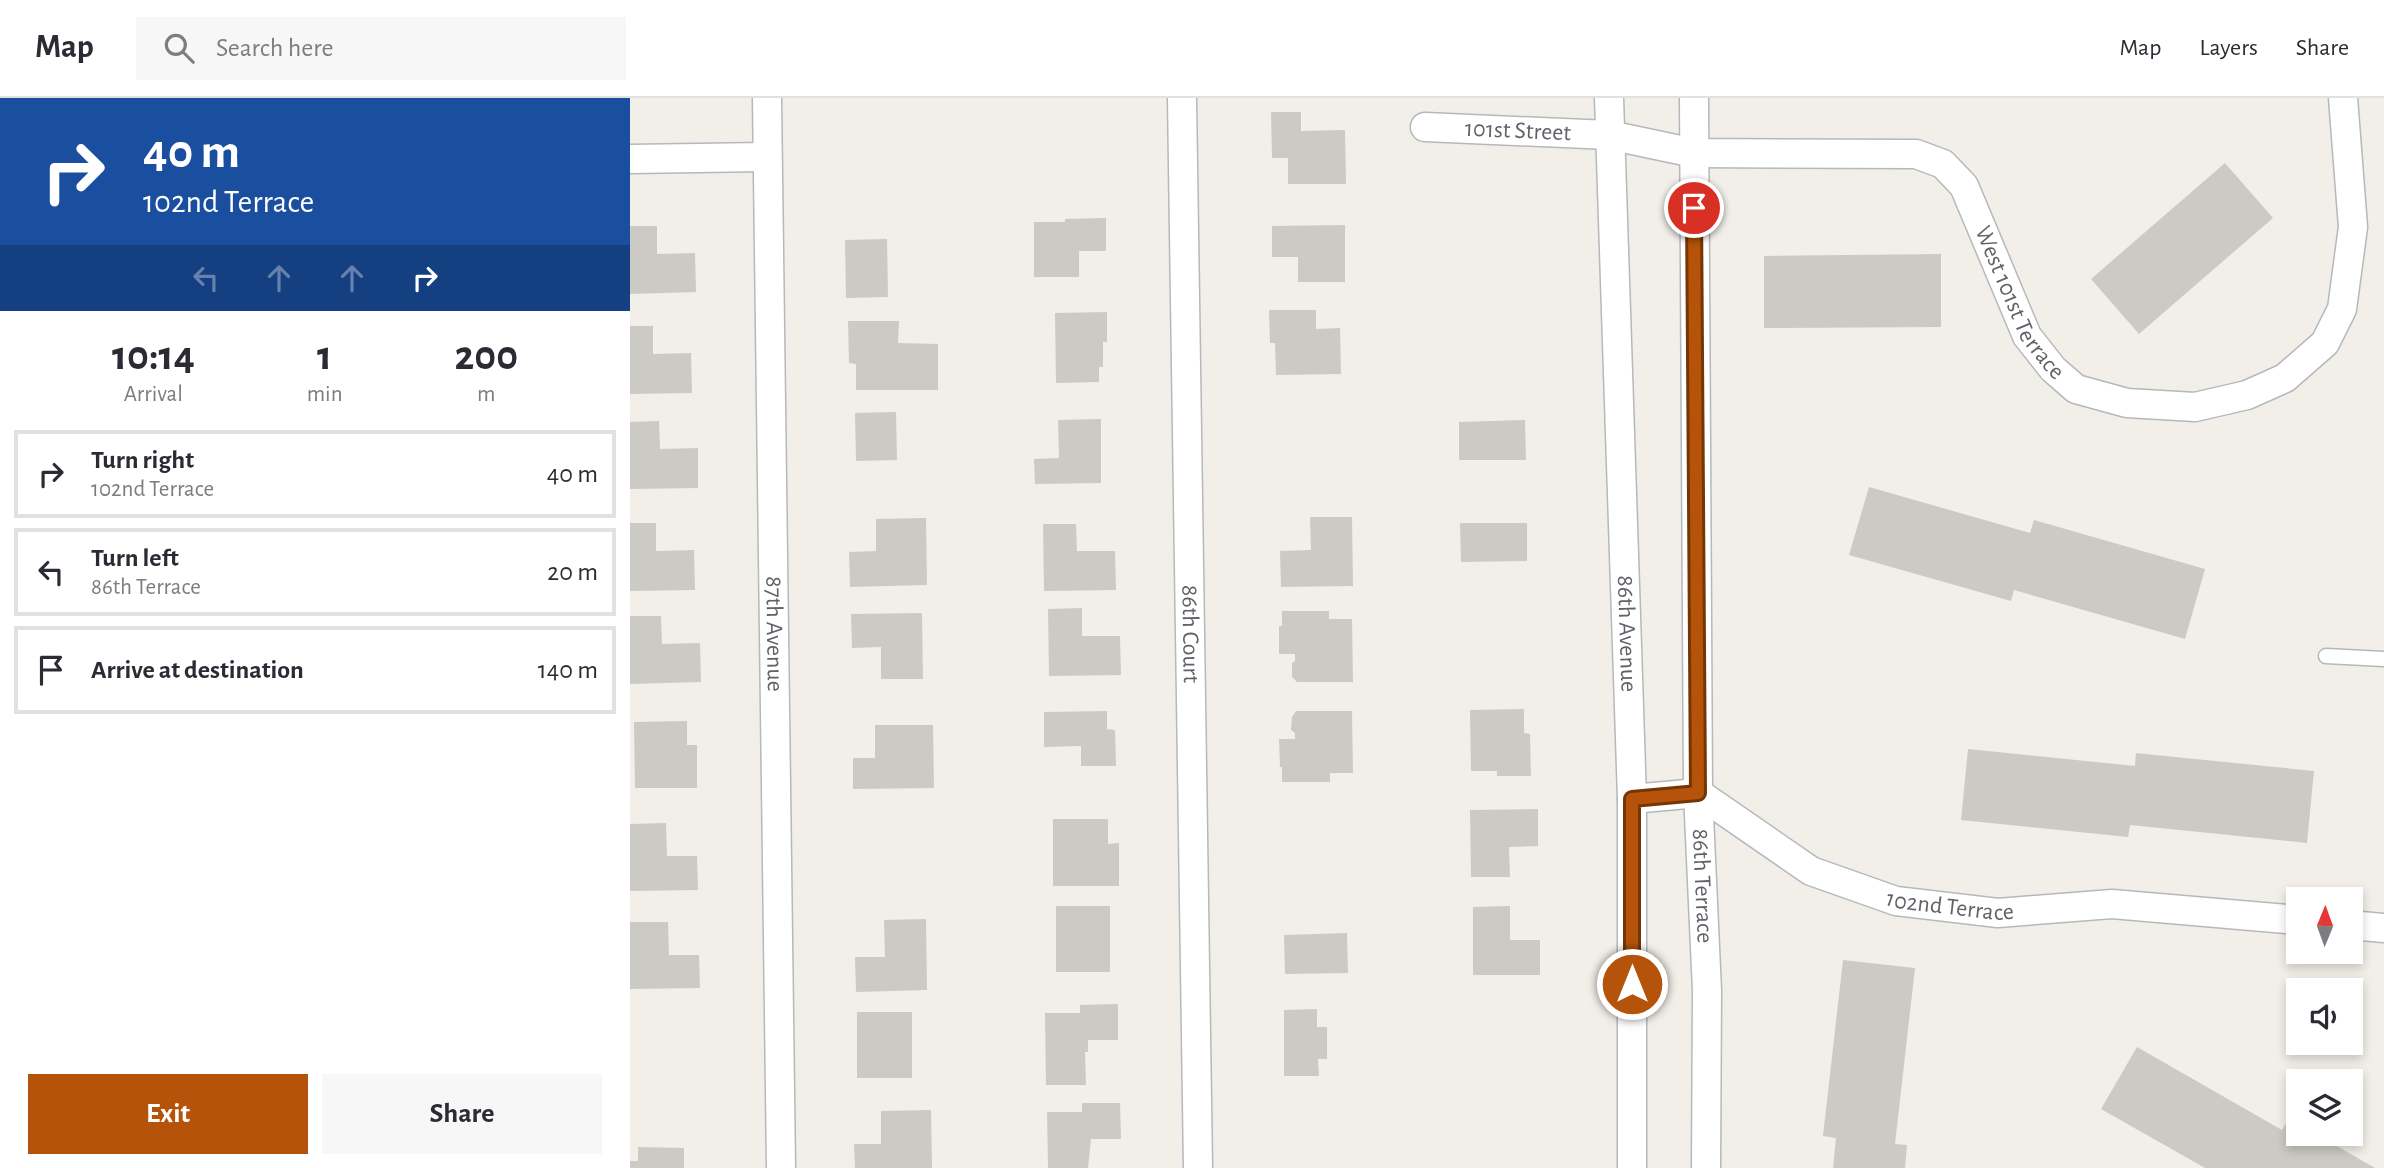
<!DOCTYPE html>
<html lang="en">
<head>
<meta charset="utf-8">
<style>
	:root { --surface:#fff; --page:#f7f7f7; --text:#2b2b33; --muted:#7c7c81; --line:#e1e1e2; --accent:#b45309 }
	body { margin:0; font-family:"Alegreya Sans",sans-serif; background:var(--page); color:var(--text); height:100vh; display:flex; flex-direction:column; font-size:26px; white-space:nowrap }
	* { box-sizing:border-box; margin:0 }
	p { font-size:23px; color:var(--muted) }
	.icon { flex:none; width:38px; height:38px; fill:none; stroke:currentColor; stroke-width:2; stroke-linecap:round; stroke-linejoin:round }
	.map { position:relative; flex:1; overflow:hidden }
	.panel { display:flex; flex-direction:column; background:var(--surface); width:630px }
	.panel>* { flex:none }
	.top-card { background:#1a4fa0; color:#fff; overflow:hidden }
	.needle { width:46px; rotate:1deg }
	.fabs { position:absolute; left:1656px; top:789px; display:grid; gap:14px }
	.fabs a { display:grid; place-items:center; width:77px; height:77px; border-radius:0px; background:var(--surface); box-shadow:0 4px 10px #0003; font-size:35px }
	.pin { position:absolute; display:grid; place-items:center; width:60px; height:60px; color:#fff; margin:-30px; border:4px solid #fff; border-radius:50%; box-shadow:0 2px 7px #0007 }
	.me { position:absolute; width:77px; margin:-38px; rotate:0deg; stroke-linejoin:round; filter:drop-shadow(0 0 5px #0008) }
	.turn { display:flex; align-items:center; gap:24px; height:147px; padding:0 28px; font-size:32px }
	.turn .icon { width:91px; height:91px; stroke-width:2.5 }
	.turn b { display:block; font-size:49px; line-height:60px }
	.lanes { display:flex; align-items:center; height:66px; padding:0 28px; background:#0003; justify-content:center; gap:35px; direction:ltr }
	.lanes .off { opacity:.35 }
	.eta { display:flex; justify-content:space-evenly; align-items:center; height:119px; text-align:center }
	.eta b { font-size:42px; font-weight:700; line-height:49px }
	.cta { display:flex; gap:14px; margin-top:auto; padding:14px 28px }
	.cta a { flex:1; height:80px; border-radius:0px; background:var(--accent); color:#fff; font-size:28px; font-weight:700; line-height:80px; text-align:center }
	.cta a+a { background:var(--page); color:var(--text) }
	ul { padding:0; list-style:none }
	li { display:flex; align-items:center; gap:21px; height:88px; margin:0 14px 10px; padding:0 14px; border:4px solid var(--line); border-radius:0px }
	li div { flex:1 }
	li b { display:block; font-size:26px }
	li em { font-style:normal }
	header { display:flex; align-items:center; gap:42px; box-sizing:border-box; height:98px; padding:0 35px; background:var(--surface); border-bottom:2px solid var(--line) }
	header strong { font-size:33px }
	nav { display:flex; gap:38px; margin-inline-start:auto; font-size:24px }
	.search { width:490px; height:63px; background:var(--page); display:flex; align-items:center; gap:18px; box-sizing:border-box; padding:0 24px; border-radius:0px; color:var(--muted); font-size:26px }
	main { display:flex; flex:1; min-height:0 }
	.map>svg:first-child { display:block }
	.building { fill:#cccac5 }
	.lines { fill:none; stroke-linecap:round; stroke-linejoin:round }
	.lane-casing { stroke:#b5b8bc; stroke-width:17 }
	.street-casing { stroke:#b5b8bc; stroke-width:31 }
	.lane { stroke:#fff; stroke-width:14 }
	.street { stroke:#fff; stroke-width:28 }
	.route-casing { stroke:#753606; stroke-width:18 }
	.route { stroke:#b45309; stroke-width:12 }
	.labels { text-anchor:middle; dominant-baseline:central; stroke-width:6; stroke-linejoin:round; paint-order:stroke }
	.street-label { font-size:24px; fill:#5f6368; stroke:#fff }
</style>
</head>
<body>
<header>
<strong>Map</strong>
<div class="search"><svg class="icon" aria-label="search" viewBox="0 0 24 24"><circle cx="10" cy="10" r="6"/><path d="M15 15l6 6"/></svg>Search here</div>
<nav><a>Map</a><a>Layers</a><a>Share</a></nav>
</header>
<main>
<section class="panel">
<div class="top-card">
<div class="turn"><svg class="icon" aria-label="right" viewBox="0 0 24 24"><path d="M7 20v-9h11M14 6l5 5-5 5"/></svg><div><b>40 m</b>102nd Terrace</div></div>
<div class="lanes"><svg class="icon off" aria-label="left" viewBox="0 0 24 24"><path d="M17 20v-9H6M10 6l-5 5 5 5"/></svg><svg class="icon off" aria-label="ahead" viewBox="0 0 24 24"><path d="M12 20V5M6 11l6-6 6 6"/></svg><svg class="icon off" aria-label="ahead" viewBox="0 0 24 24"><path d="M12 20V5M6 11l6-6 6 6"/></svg><svg class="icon" aria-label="right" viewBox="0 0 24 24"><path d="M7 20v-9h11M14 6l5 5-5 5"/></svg></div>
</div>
<div class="eta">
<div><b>10:14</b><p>Arrival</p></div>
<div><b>1</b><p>min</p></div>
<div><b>200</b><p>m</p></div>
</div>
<ul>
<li><svg class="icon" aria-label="right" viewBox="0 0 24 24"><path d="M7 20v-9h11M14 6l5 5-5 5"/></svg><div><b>Turn right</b><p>102nd Terrace</p></div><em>40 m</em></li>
<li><svg class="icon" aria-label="left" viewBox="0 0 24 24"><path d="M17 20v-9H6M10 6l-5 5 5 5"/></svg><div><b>Turn left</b><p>86th Terrace</p></div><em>20 m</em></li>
<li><svg class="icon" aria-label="arrive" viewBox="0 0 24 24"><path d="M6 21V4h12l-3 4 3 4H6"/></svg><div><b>Arrive at destination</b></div><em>140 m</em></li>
</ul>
<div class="cta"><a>Exit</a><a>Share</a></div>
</section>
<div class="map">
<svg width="1754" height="1070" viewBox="0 0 1754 1070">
	<rect width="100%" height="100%" fill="#f1efe8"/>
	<path class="building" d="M 641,14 L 671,14 L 671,33 L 715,32 L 716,86 L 658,86 L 658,60 L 642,60 Z
		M 1595,65 L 1643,120 L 1509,236 L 1461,181 Z
		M 476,120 L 476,153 L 449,153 L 449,179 L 404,179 L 404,124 L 435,124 L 435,121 Z
		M 715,127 L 715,184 L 668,184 L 668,159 L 642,159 L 642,128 Z
		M 0,128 L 27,128 L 27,156 L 65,155 L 66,194 L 0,196 Z
		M 257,141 L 258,199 L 216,200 L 215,142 Z
		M 1311,156 L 1311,229 L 1134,230 L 1134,158 Z
		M 639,212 L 686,212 L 686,231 L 710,230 L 711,276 L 646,277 L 645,245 L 640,245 Z
		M 477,214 L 477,244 L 473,244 L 473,269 L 469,269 L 469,284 L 426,285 L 425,215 Z
		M 218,223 L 269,223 L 268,245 L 308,246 L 308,292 L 226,292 L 226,266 L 219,265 Z
		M 0,228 L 23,228 L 23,256 L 61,255 L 62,295 L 0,296 Z
		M 266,314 L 267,362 L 226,363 L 225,315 Z
		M 471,321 L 471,385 L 405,386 L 404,361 L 429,360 L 428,322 Z
		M 895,322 L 896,362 L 829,362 L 829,324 Z
		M 29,323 L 30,351 L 68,350 L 68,390 L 0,391 L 0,324 Z
		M 1239,389 L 1400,435 L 1404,422 L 1575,471 L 1555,541 L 1384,492 L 1381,503 L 1219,457 Z
		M 680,419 L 722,419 L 723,488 L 651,489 L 650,453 L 681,452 Z
		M 296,420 L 297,487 L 220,489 L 219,454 L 246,453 L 246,421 Z
		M 0,425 L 26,425 L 26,453 L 64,452 L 65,492 L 0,493 Z
		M 830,425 L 897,425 L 897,463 L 831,464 Z
		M 413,426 L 446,426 L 447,453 L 485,453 L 486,492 L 414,493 Z
		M 452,510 L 452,538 L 490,538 L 491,577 L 419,578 L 418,511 Z
		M 652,513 L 699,513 L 699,521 L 722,521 L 723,584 L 667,584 L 662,579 L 662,565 L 665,563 L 665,556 L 649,556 L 649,528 L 652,528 Z
		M 292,515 L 293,581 L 251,581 L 251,549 L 222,550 L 221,516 Z
		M 0,518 L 31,518 L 32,546 L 70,545 L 71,584 L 0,586 Z
		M 894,611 L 894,635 L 900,636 L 901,678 L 867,678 L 867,673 L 841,673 L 840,612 Z
		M 477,613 L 477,631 L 485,632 L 486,668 L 451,668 L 451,648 L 414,649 L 414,614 Z
		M 666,613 L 722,613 L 723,675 L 700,675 L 700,684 L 652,684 L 652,669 L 650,669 L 649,641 L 665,641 L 665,635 L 661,632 L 662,619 Z
		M 57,623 L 57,647 L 67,647 L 67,690 L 5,690 L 4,624 Z
		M 245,627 L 303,627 L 304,690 L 223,691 L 223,660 L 245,660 Z
		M 1338,651 L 1505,668 L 1506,655 L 1684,673 L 1677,745 L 1500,727 L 1498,739 L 1331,722 Z
		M 908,711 L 908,748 L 879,749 L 880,779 L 841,779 L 840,712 Z
		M 423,721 L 478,721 L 478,746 L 489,745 L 489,788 L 423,788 Z
		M 36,725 L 37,758 L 67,758 L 68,792 L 0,793 L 0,726 Z
		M 426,808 L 480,808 L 480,874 L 426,874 Z
		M 880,808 L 880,842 L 910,842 L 910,877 L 843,877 L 843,809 Z
		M 296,821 L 297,892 L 226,894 L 225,859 L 255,859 L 254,822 Z
		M 0,824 L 38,824 L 39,857 L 69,857 L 70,890 L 0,891 Z
		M 717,835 L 718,875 L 655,876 L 654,837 Z
		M 1213,862 L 1285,870 L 1265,1046 L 1277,1047 L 1275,1070 L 1203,1070 L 1206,1040 L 1193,1038 Z
		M 488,906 L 488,942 L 458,942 L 458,954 L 455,954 L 456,987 L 416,987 L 415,915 L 450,915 L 450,907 Z
		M 687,911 L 687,929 L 697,929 L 697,961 L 688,961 L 689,978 L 654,978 L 654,912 Z
		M 227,914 L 282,914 L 282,980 L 227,980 Z
		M 1507,949 L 1652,1032 L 1659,1021 L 1668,1026 L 1668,1036 L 1686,1036 L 1745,1070 L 1575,1070 L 1471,1011 Z
		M 452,1005 L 490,1005 L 491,1041 L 461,1041 L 458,1070 L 418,1070 L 417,1014 L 452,1014 Z
		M 301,1012 L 302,1070 L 225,1070 L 224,1046 L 251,1046 L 251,1013 Z
		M 8,1049 L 54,1050 L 54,1070 L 0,1070 L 0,1063 L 8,1063 Z"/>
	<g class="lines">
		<g class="lane-casing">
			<path id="lane" d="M 1696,558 L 1754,561"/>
		</g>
		<g class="street-casing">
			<g id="street">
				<path id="s1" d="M 137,0 L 151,1070"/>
				<path id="s2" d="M 552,0 L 568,1070"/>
				<path id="s3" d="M 979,0 L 1002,701 L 1002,1070"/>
				<path id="s4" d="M 1064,0 L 1068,695 L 1077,893 L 1076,1070"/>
				<path id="s5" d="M 795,29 L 979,37 L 1064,55 L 1286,56 L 1313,66 L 1334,88 L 1397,238 L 1423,271 L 1446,291 L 1497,305 L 1565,309 L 1617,297 L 1655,280 L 1695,245 L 1712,211 L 1723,129 L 1713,0"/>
				<path d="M 0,61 L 137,59"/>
				<path id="s6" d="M 1002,701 L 1068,695 L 1181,773 L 1266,803 L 1368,815 L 1482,806 L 1668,822"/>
				<path d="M 1720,827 L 1754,830"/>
			</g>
		</g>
		<use href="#lane" class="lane"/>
		<use href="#street" class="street"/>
	</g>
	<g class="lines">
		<g class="route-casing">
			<path id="route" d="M 1002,886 L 1002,701 L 1068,695 L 1064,110"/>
		</g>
		<use href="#route" class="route"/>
	</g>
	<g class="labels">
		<g class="street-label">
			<text stroke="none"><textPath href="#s5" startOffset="93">101st Street</textPath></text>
			<text stroke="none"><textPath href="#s5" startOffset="682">West 101st Terrace</textPath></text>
			<text stroke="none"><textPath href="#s1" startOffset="536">87th Avenue</textPath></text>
			<text stroke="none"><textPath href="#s2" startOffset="536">86th Court</textPath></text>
			<text stroke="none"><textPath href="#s3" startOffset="536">86th Avenue</textPath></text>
			<text stroke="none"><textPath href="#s4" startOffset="788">86th Terrace</textPath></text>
			<text stroke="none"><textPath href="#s6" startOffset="348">102nd Terrace</textPath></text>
		</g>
	</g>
</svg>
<div class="fabs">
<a><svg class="needle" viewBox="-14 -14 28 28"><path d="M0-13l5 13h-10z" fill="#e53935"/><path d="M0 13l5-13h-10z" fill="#7c7c81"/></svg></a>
<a><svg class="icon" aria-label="sound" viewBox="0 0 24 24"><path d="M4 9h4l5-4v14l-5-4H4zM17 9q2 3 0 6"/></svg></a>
<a><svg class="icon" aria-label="layers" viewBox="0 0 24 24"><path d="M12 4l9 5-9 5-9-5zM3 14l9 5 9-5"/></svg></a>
</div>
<div class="pin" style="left:1064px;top:110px;background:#d93025"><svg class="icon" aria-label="arrive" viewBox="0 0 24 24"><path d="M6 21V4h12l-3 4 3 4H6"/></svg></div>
<svg class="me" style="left:1002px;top:886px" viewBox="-20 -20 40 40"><circle r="17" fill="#b45309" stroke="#fff" stroke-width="3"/><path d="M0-11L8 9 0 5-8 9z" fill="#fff"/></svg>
</div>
</main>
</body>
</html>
